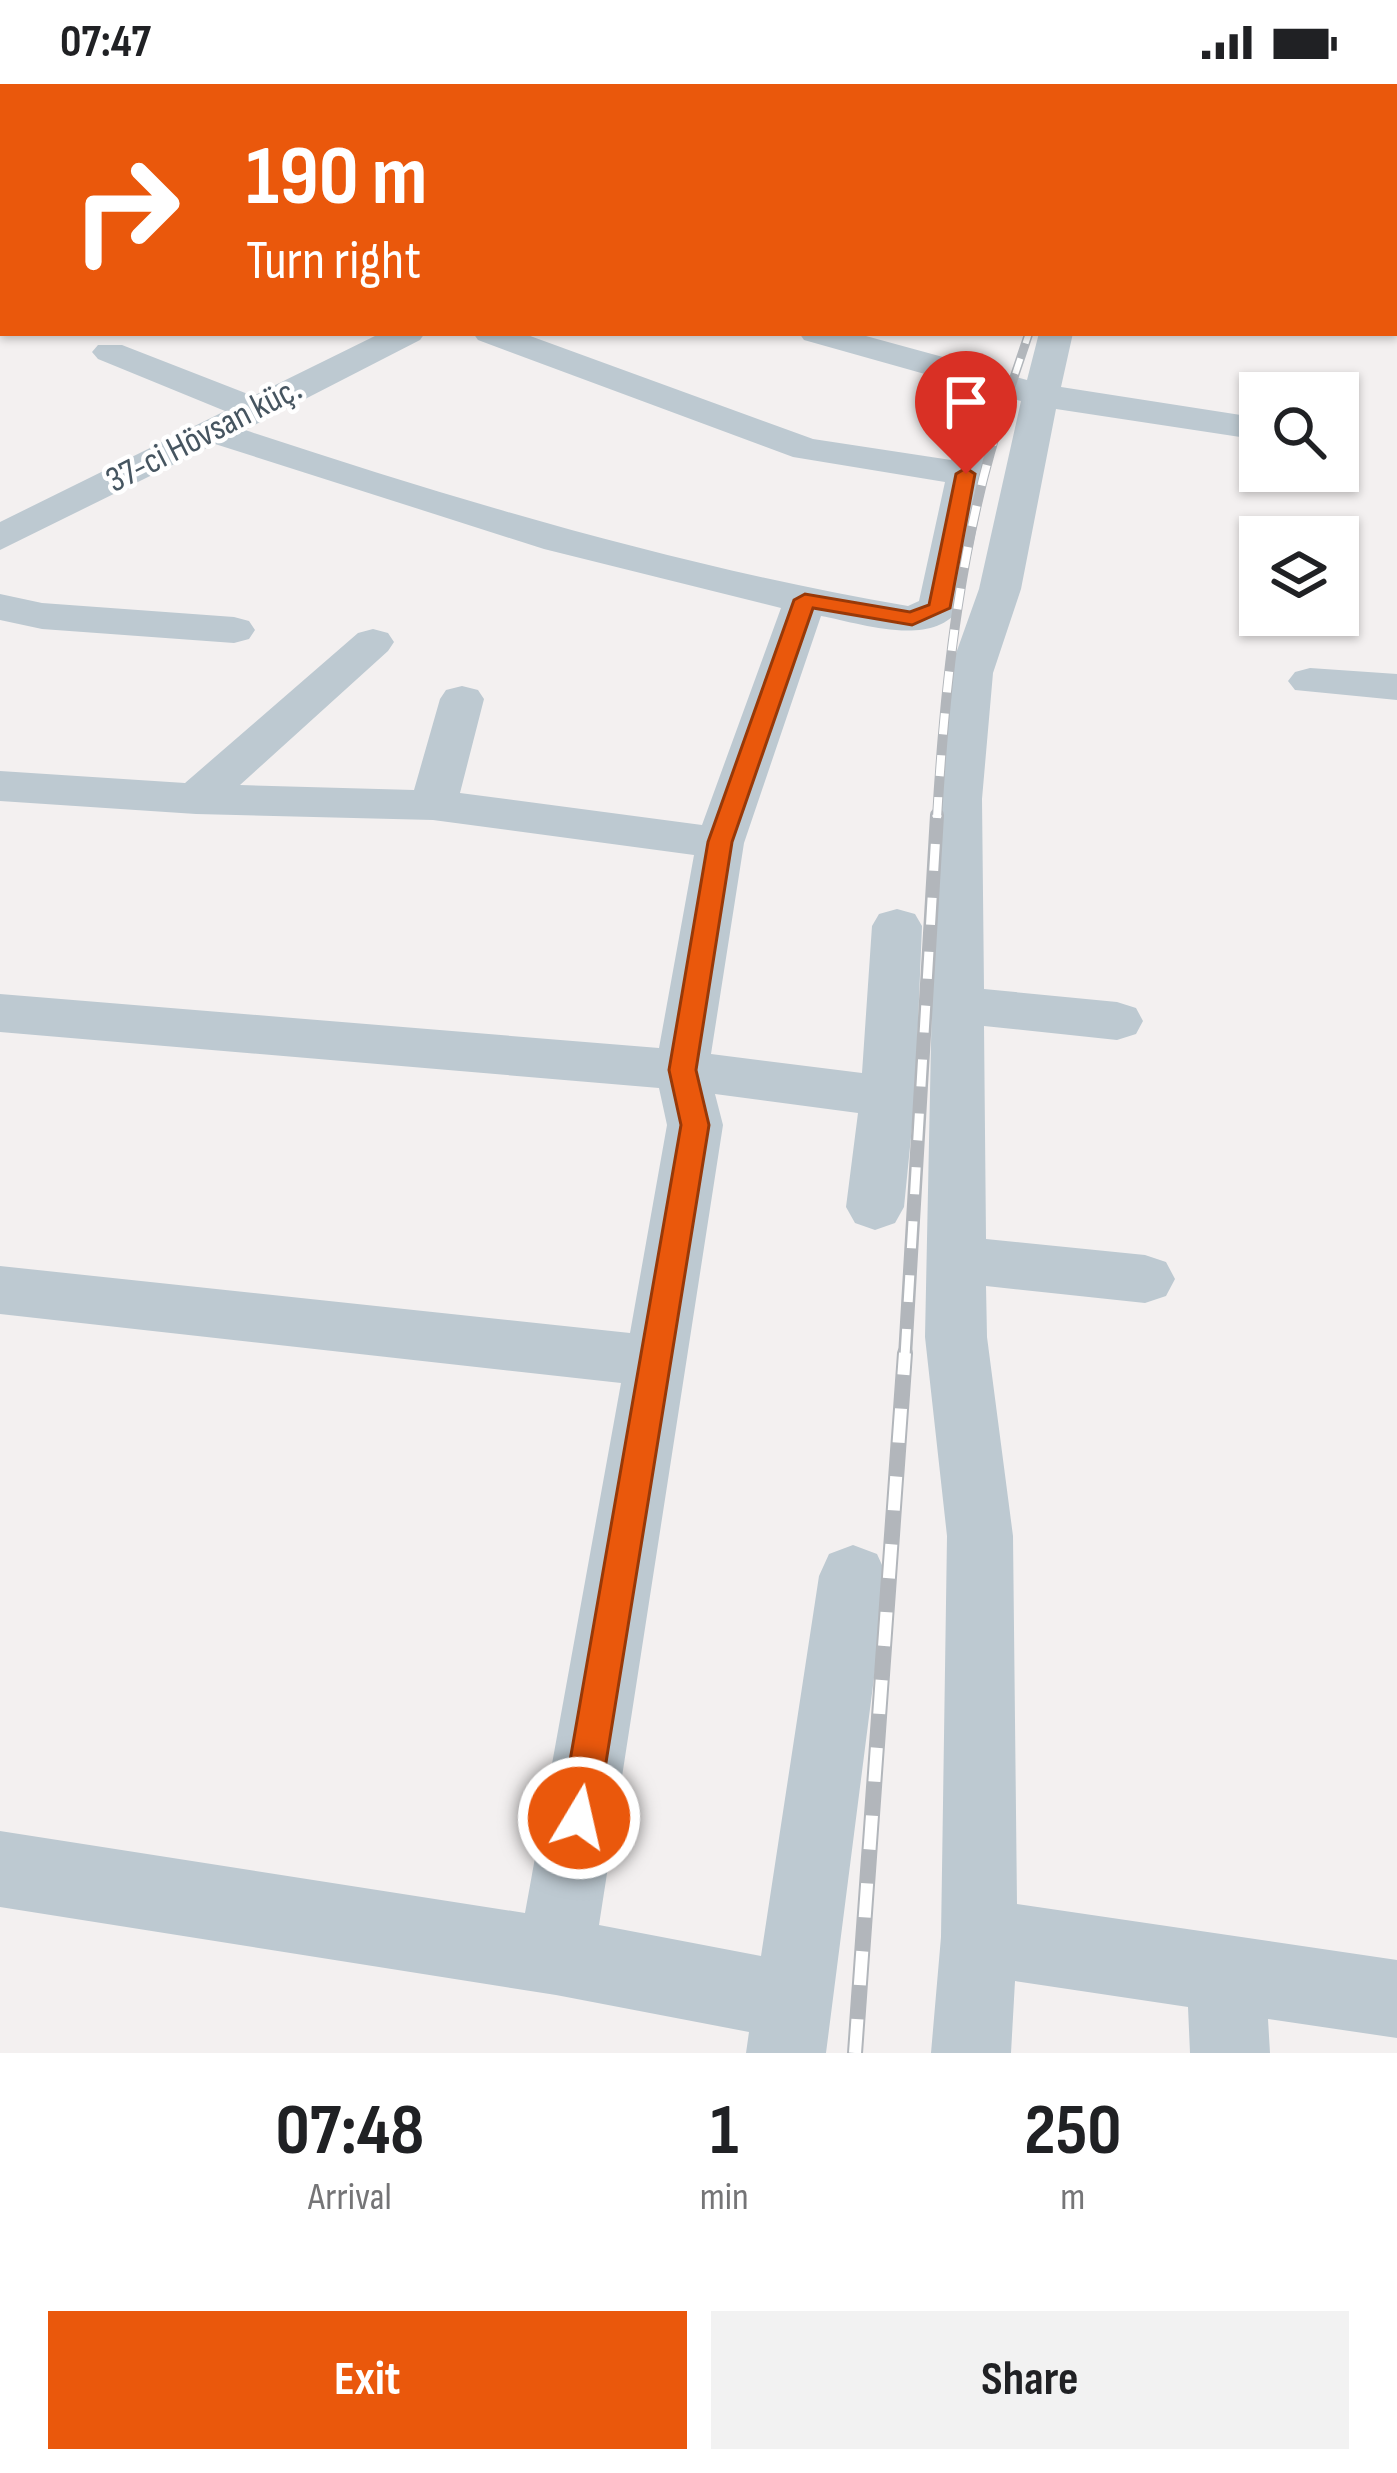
<!DOCTYPE html>
<html lang="en">
<head>
<meta charset="utf-8">
<style>
	:root { --surface:#fff; --page:#f2f2f2; --text:#202124; --muted:#757577; --accent:#ea580c }
	body { margin:0; font-family:"Sofia Sans Condensed",sans-serif; background:var(--page); color:var(--text); height:100vh; display:flex; flex-direction:column; font-size:45px; white-space:nowrap }
	* { box-sizing:border-box; margin:0 }
	p { font-size:39px; color:var(--muted) }
	.icon { flex:none; width:66px; height:66px; fill:none; stroke:currentColor; stroke-width:2; stroke-linecap:round; stroke-linejoin:round }
	.map { position:relative; height:1969px; overflow:hidden }
	.side { display:flex; flex-direction:column; background:var(--surface); flex:1 }
	.side>* { flex:none }
	.hud { position:absolute; left:0px; top:0px; width:1398px; height:252px; box-shadow:0 3px 9px #0004; background:#ea580c; color:#fff; overflow:hidden }
	.controls { position:absolute; left:1239px; top:288px; display:grid; gap:24px }
	.controls a { display:grid; place-items:center; width:120px; height:120px; border-radius:0px; background:var(--surface); box-shadow:0 3px 9px #0004; font-size:60px }
	.pin { position:absolute; display:grid; place-items:center; width:102px; height:102px; color:#fff; margin:-123px -51px; border-radius:50% 50% 50% 0; rotate:-45deg; box-shadow:0 0 12px #0007 }
	.pin .icon { rotate:45deg }
	.me { position:absolute; width:132px; margin:-66px; rotate:9deg; stroke-linejoin:round; filter:drop-shadow(0 0 9px #0008) }
	.turn { display:flex; align-items:center; gap:42px; height:252px; padding:0 48px; font-size:54px }
	.turn .icon { width:156px; height:156px; stroke-width:2.5 }
	.turn b { display:block; font-size:84px; line-height:102px }
	.eta { display:flex; justify-content:space-evenly; align-items:center; height:204px; text-align:center }
	.eta b { font-size:72px; font-weight:700; line-height:84px }
	.action { display:flex; gap:24px; margin-top:auto; padding:24px 48px }
	.action a { flex:1; height:138px; border-radius:0px; background:var(--accent); color:#fff; font-size:48px; font-weight:700; line-height:138px; text-align:center }
	.action a+a { background:var(--page); color:var(--text) }
	.status { display:flex; justify-content:space-between; align-items:center; height:84px; padding:0 60px; background:var(--surface); direction:ltr }
	.status svg { height:33px; fill:currentColor }
	.map>svg:first-child { display:block }
	.lines { fill:none; stroke-linecap:round; stroke-linejoin:round }
	.minor { fill:#bdc9d1; fill-rule:evenodd }
	.rail-far3-casing { stroke:#b2b6bb; stroke-width:9 }
	.rail-far2-casing { stroke:#b2b6bb; stroke-width:10 }
	.rail-far1-casing { stroke:#b2b6bb; stroke-width:14 }
	.rail-casing { stroke:#b2b6bb; stroke-width:16 }
	.rail-far3 { stroke:#fff; stroke-width:6; stroke-dasharray:16; stroke-linecap:butt }
	.rail-far2 { stroke:#fff; stroke-width:8; stroke-dasharray:21; stroke-linecap:butt }
	.rail-far1 { stroke:#fff; stroke-width:9; stroke-dasharray:27; stroke-linecap:butt }
	.rail { stroke:#fff; stroke-width:12; stroke-dasharray:34; stroke-linecap:butt }
	.route { fill:#ea580c; stroke:#983908; stroke-width:3 }
	.labels { text-anchor:middle; dominant-baseline:central; stroke-width:9; stroke-linejoin:round; paint-order:stroke }
	.far-street-label { font-size:36px; fill:#465560; stroke:#fff }
</style>
</head>
<body>
<div class="status"><b>07:47</b><svg viewBox="0 0 49 12"><path d="M0 12V9h3v3zM5 12V6h3v6zM10 12V3h3v9zM15 12V0h3v12zM26 1h20v11H26zM47 4h2v5h-2z"/></svg></div>
<div class="map">
<svg width="1397" height="1969" viewBox="0 0 1397 1969">
	<rect width="100%" height="100%" fill="#f3f0f0"/>
	<g class="lines">
		<path class="minor" d="M 172,0 L 209,0 L 211,3 L 174,3 Z
			M 512,0 L 548,0 L 550,3 L 514,3 Z
			M 3,11 L 3,29 L 0,30 L 0,12 Z
			M 3,69 L 3,87 L 0,88 L 0,70 Z
			M 1395,175 L 1397,175 L 1397,195 L 1395,195 Z
			M 3,176 L 3,196 L 0,197 L 0,177 Z
			M 381,249 L 425,249 L 420,256 L 245,346 C 463,418 681,483 908,522 L 919,517 L 945,398 L 793,373 L 478,256 L 473,249 L 522,249 L 813,355 L 951,376 L 971,303 L 804,256 L 799,249 L 855,249 L 1027,296 L 1039,249 L 1073,249 L 1061,303 L 1260,334 L 1260,356 L 1056,325 L 1021,505 L 993,589 L 982,715 L 984,905 L 1117,918 L 1136,924 L 1143,937 L 1136,950 L 1117,956 L 984,942 L 986,1155 L 1145,1171 L 1166,1178 L 1175,1195 L 1166,1212 L 1145,1219 L 986,1202 L 987,1253 L 1013,1452 L 1017,1820 L 1397,1876 L 1397,1954 L 1268,1935 L 1270,1969 L 1190,1969 L 1188,1923 L 1015,1897 L 1011,1969 L 931,1969 L 941,1853 L 947,1452 L 925,1253 L 936,715 L 949,589 L 979,505 L 1021,317 L 1004,313 L 960,524 C 932,565 860,539 821,532 L 744,759 L 711,970 L 862,989 L 872,842 L 879,830 L 897,825 L 915,830 L 922,842 L 915,1013 L 904,1123 L 895,1139 L 875,1146 L 855,1139 L 846,1123 L 858,1029 L 715,1010 L 723,1041 L 599,1841 L 761,1872 L 819,1492 L 829,1470 L 853,1461 L 877,1470 L 887,1492 L 826,1969 L 746,1969 L 749,1948 L 556,1911 L 0,1823 L 0,1747 L 525,1829 L 621,1299 L 0,1230 L 0,1182 L 630,1249 L 667,1041 L 659,1004 L 0,948 L 0,910 L 659,964 L 694,771 L 433,736 L 196,730 L 0,717 L 0,687 L 185,699 L 358,549 L 373,545 L 388,549 L 394,558 L 388,567 L 240,701 L 414,706 L 440,615 L 446,606 L 462,602 L 478,606 L 484,615 L 460,709 L 702,741 L 781,524 L 544,465 L 215,360 L 0,466 L 0,438 L 225,327 L 98,275 L 92,268 L 98,261 L 122,261 L 253,312 Z
			M 0,510 L 42,519 L 234,533 L 249,537 L 255,546 L 249,555 L 234,559 L 42,545 L 0,536 Z
			M 1310,584 L 1397,590 L 1397,616 L 1295,606 L 1288,597 L 1295,588 Z"/>
		<g class="rail-far3-casing">
			<path id="rail-far3" d="M 1005,320 L 1029,249"/>
		</g>
		<g class="rail-far2-casing">
			<path id="rail-far2" d="M 937,734 C 945,596 961,449 1006,317"/>
		</g>
		<g class="rail-far1-casing">
			<path id="rail-far1" d="M 905,1272 L 937,731"/>
		</g>
		<g class="rail-casing">
			<path id="rail" d="M 855,1969 L 905,1269"/>
		</g>
		<use href="#rail-far3" class="rail-far3"/>
		<use href="#rail-far2" class="rail-far2"/>
		<use href="#rail-far1" class="rail-far1"/>
		<use href="#rail" class="rail"/>
	</g>
	<path class="route" d="M 966,384 L 975,390 L 950,524 L 912,541 L 813,524 L 732,758 L 696,986 L 709,1041 L 597,1734 L 592,1747 L 579,1753 L 566,1747 L 560,1734 L 681,1041 L 669,986 L 708,758 L 794,516 L 805,510 L 910,528 L 929,521 L 956,390 Z"/>
	<g class="labels">
		<g class="far-street-label">
			<text transform="translate(204 351) rotate(-27)">37-ci Hövsan küç.</text>
		</g>
	</g>
</svg>
<div class="controls">
<a><svg class="icon" aria-label="search" viewBox="0 0 24 24"><circle cx="10" cy="10" r="6"/><path d="M15 15l6 6"/></svg></a>
<a><svg class="icon" aria-label="layers" viewBox="0 0 24 24"><path d="M12 4l9 5-9 5-9-5zM3 14l9 5 9-5"/></svg></a>
</div>
<div class="pin" style="left:966px;top:390px;background:#d93025"><svg class="icon" aria-label="arrive" viewBox="0 0 24 24"><path d="M6 21V4h12l-3 4 3 4H6"/></svg></div>
<svg class="me" style="left:579px;top:1734px" viewBox="-20 -20 40 40"><circle r="17" fill="#ea580c" stroke="#fff" stroke-width="3"/><path d="M0-11L8 9 0 5-8 9z" fill="#fff"/></svg>
<div class="hud">
<div class="turn"><svg class="icon" aria-label="right" viewBox="0 0 24 24"><path d="M7 20v-9h11M14 6l5 5-5 5"/></svg><div><b>190 m</b>Turn right</div></div>
</div>
</div>
<section class="side">
<div class="eta">
<div><b>07:48</b><p>Arrival</p></div>
<div><b>1</b><p>min</p></div>
<div><b>250</b><p>m</p></div>
</div>
<div class="action"><a>Exit</a><a>Share</a></div>
</section>
</body>
</html>
